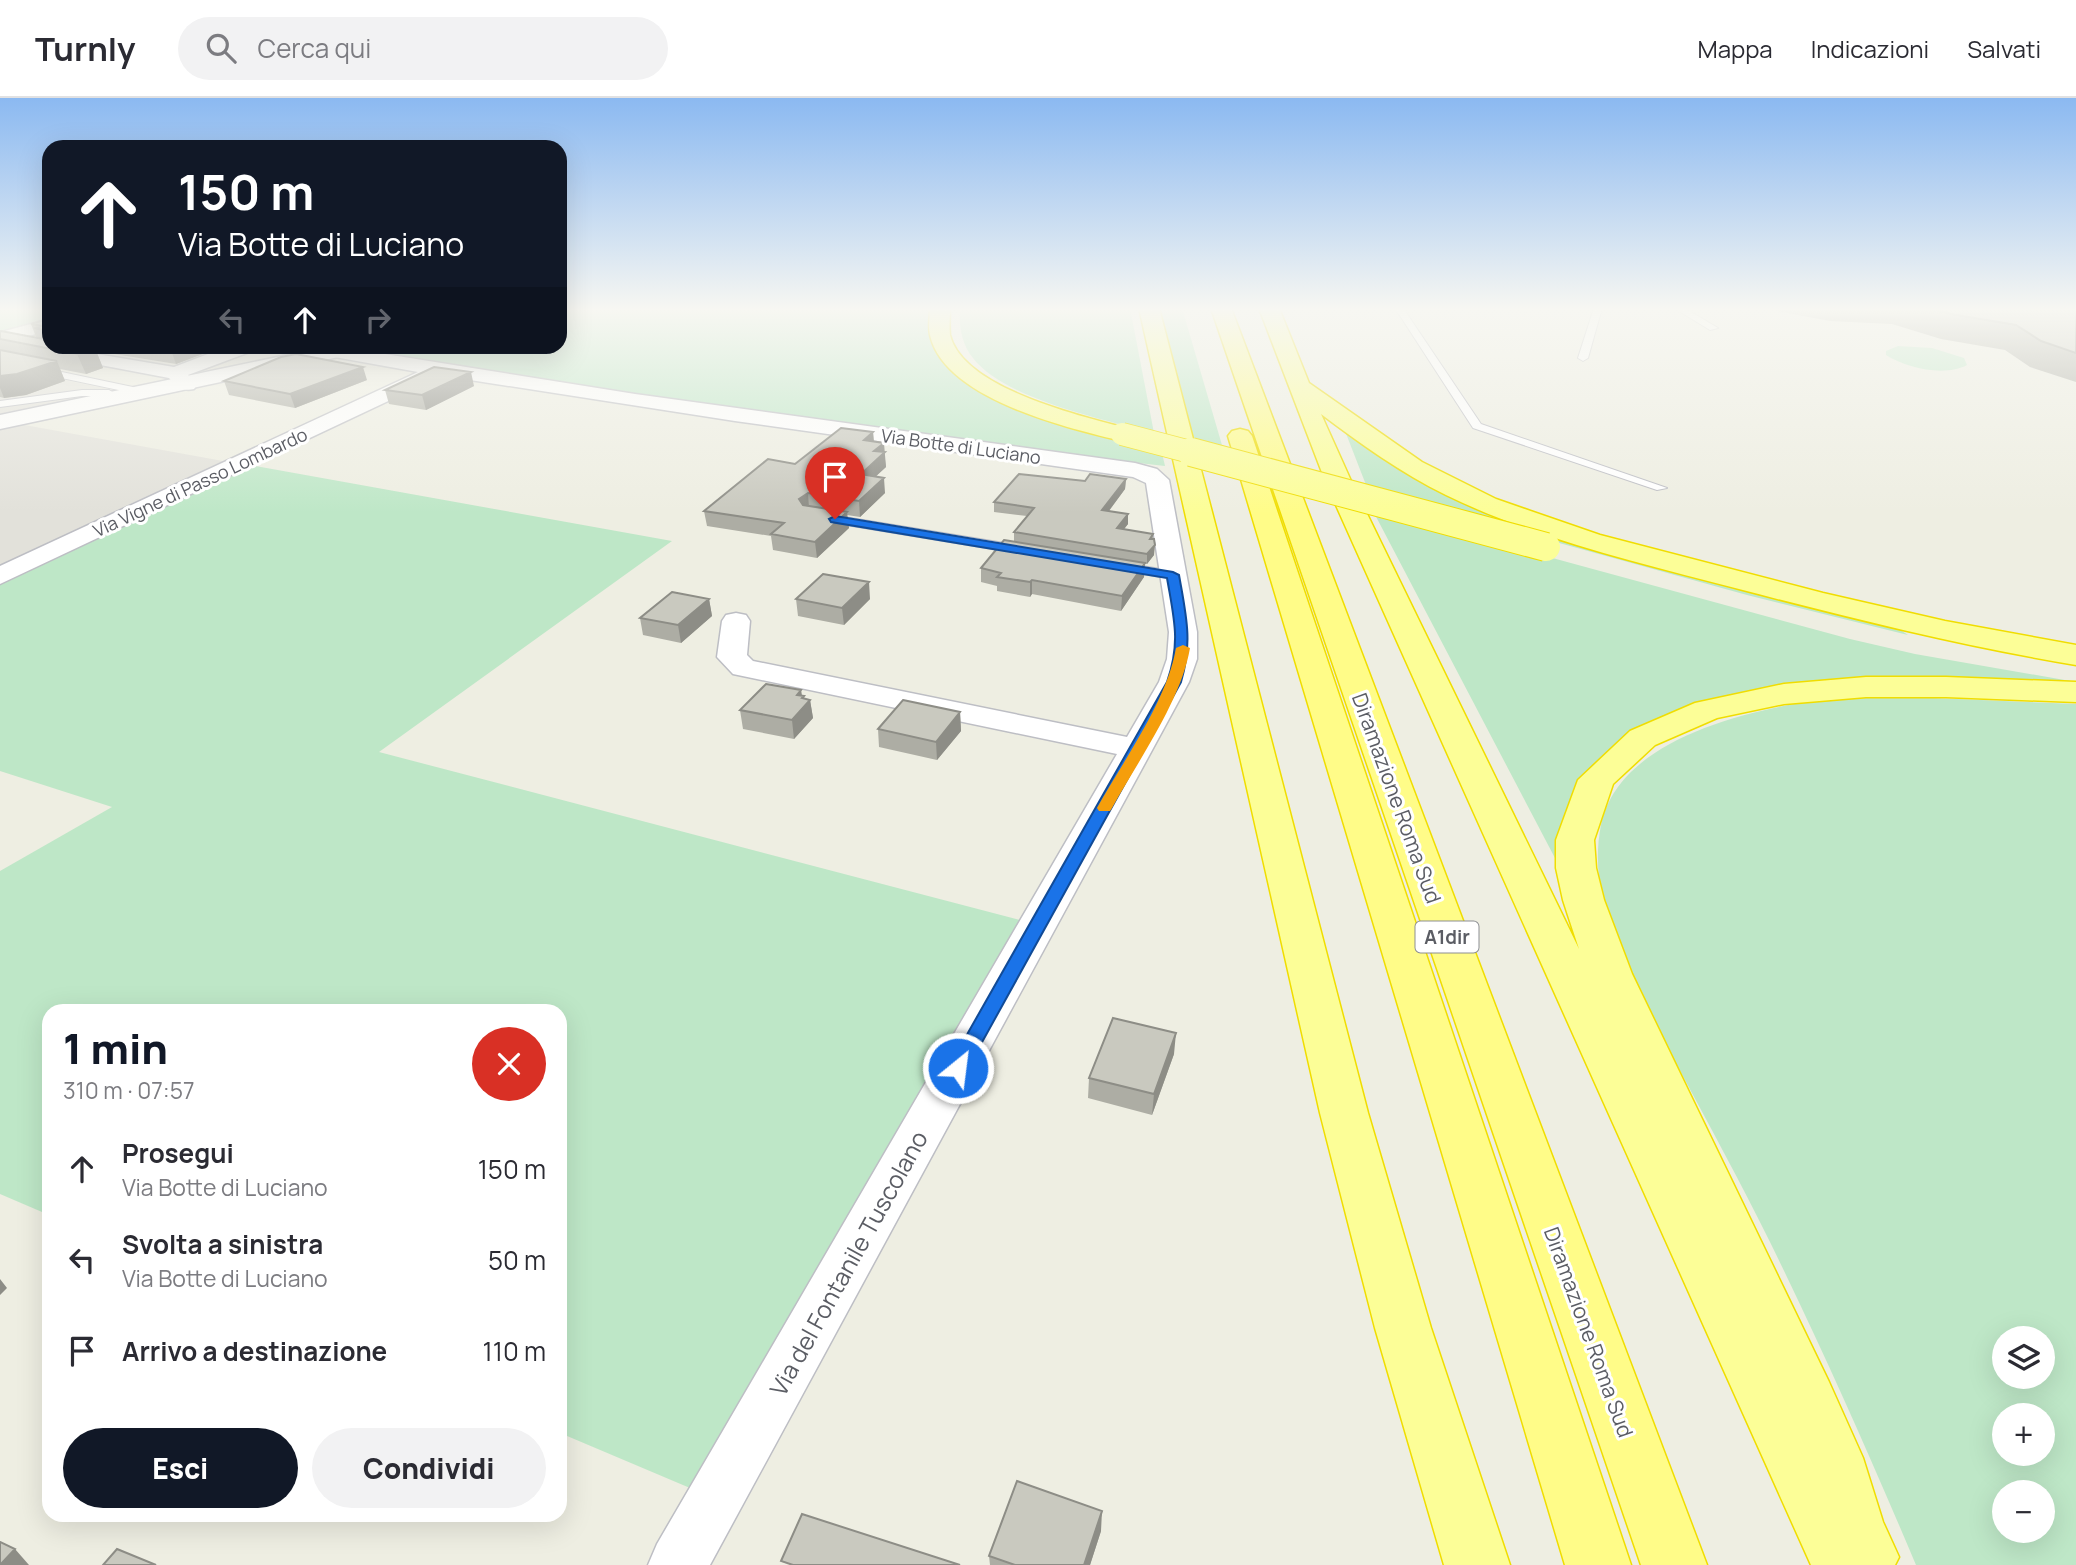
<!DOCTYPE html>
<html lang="it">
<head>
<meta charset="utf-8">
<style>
	:root { --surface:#fff; --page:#f2f2f3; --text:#2b2b33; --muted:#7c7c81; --line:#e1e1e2; --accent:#111827 }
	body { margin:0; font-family:Manrope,sans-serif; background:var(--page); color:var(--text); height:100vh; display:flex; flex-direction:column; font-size:26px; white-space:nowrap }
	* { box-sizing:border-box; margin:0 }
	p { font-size:23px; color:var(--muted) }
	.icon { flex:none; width:38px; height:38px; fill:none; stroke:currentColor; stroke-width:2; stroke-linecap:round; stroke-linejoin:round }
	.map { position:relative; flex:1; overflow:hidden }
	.side { position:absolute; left:42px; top:906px; width:525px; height:518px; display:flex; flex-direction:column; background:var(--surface); border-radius:21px; box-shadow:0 7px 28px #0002 }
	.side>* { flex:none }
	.top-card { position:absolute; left:42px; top:42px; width:525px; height:214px; border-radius:21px; box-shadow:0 7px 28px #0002; background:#111827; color:#fff; overflow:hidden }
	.buttons { position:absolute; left:1992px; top:1228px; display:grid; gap:14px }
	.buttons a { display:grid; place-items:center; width:63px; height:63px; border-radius:50%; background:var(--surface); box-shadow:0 7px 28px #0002; font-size:35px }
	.pin { position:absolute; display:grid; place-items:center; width:60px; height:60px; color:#fff; margin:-72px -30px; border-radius:50% 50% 50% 0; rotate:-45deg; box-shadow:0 0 7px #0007 }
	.pin .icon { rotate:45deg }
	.me { position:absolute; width:77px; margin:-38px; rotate:29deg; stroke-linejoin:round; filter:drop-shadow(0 0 5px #0008) }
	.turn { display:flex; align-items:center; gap:24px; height:147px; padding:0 21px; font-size:32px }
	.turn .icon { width:91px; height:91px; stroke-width:2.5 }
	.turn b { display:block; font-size:49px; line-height:60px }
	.lanes { display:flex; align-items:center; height:66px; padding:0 21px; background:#0003; justify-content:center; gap:35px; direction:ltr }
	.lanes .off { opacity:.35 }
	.round { display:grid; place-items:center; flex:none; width:74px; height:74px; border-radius:37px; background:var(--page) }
	.head { display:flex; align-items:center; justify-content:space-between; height:119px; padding:0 21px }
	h1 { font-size:42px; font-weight:800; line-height:52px; color:var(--accent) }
	.action { display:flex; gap:14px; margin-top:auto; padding:14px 21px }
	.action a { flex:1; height:80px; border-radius:42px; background:var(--accent); color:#fff; font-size:28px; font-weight:800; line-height:80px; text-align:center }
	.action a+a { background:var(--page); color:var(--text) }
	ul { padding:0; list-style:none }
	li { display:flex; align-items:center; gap:21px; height:91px; padding:0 21px }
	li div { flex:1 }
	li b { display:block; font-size:26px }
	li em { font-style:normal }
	header { display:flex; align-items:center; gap:42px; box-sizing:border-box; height:98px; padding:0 35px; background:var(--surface); border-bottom:2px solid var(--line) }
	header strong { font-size:33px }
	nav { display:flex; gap:38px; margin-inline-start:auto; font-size:24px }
	.search { width:490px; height:63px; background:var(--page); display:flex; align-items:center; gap:18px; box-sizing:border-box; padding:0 24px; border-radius:38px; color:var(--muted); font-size:26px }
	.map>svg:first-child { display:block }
	.industrial { fill:#e2e1da }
	.green { fill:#bee7c7; fill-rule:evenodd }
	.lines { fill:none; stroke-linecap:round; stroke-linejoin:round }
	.service-casing { stroke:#bdbec4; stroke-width:2 }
	.minor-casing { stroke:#bdbec4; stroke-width:3 }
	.tertiary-casing { stroke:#bdbec4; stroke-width:3 }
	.trunk-casing { stroke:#f0dd00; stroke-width:3 }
	.motorway-casing { stroke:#f0dd00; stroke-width:3 }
	.service { fill:#fff; fill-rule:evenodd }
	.minor { fill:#fff; fill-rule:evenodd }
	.tertiary { fill:#fff; fill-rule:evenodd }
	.trunk { fill:#fcfe97; fill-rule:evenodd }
	.motorway { fill:#fffc88; fill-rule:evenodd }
	.trunk-bridge-far1-casing { stroke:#f0dd00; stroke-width:24; stroke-linecap:butt }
	.trunk-bridge-casing { stroke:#f0dd00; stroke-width:30; stroke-linecap:butt }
	.trunk-bridge-far1 { stroke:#fcfe97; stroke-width:22 }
	.trunk-bridge { stroke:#fcfe97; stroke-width:28 }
	.wall { fill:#adada4 }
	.shaded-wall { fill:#8d8d86 }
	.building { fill:#c9c9bf; stroke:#8d8d86; stroke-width:2 }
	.route { fill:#1a73e8; stroke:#114b97; stroke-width:2 }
	.slow { fill:#f59e0b }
	.labels { text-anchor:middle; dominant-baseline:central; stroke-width:6; stroke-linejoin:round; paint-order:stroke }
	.far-street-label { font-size:18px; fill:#5b5d64; stroke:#fff }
	.shield { fill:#fff; stroke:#8c8e92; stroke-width:2 }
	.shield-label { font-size:19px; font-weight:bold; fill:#5b5d64 }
	.street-label { font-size:21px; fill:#5b5d64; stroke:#fff }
	.near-street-label { font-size:24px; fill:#5b5d64; stroke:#fff }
</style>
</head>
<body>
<header>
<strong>Turnly</strong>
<div class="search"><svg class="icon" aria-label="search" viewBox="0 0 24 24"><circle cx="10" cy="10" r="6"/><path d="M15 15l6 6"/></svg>Cerca qui</div>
<nav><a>Mappa</a><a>Indicazioni</a><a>Salvati</a></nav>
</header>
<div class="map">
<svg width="2076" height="1467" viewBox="0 0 2076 1467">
	<rect width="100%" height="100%" fill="#eeeee2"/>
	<path class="industrial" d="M 0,269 L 108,291 L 93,300 L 0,318 Z
		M 19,326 L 223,363 L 0,469 L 0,330 Z"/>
	<path class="green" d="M 0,210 L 49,210 L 49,224 L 0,239 Z
		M 560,210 L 934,210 C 933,240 940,261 963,281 L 1162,355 L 1165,368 C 947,343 730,313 514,279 C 464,271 414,260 363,253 L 380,248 L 560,248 Z
		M 960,210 L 1130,210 L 1154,335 C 1106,322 1004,301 973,260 C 961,245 959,228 960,210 Z
		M 1159,210 L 1182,210 L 1224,354 L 1193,346 Z
		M 1898,248 L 1932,250 L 1964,260 L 1967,267 C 1945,279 1906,270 1886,257 L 1886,253 Z
		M 1345,333 L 1414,377 L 1785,502 L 1899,531 L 1908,537 L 1747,497 L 1368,392 Z
		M 239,365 L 672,443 L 379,654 L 1039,827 L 716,1401 L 560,1335 L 560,914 L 49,914 L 49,1117 L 0,1096 L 0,773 L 112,709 L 0,673 L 0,478 Z
		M 1372,411 L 1850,541 L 1915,556 L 2076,584 L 1822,583 L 1775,587 L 1709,602 L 1648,627 L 1556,762 Z
		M 1863,597 L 2076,606 L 2076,1467 L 1916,1467 C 1870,1358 1822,1250 1770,1144 C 1741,1085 1709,1027 1678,969 C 1640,898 1584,812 1601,727 C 1621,630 1782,604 1863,597 ZM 2004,1241 L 2042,1241 L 2042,1279 L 2004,1279 ZM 2004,1318 L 2042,1318 L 2042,1356 L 2004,1356 ZM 2004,1395 L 2042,1395 L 2042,1433 L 2004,1433 Z"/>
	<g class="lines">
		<g class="service-casing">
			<path id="service" d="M 1395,210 L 1403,210 L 1481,326 L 1667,390 L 1657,392 L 1473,330 Z
				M 1594,210 L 1602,210 L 1588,260 L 1583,263 L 1578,260 Z
				M 1674,210 L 1684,210 L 1718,230 L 1710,232 Z
				M 0,261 L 147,292 L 152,295 L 147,298 L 0,267 Z
				M 82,292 L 109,292 L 114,295 L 109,298 L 82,298 L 0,309 L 0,303 Z
				M 826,416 L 1023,448 L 1029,452 L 1023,456 L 822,423 L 820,420 Z
				M 1123,465 L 1173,473 L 1180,477 L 1173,481 L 1118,472 L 1118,466 Z"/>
		</g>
		<g class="minor-casing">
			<path id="minor" d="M 49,221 L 49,232 L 19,241 L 49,248 L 174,269 L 229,248 L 257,248 L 255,252 L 188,277 L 197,287 L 194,291 C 182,294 177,288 169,280 L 0,248 L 0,238 L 5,233 Z
				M 335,248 L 635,296 L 1135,365 L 1157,371 L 1169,382 L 1197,534 L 1197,561 L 1189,584 L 710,1467 L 648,1467 L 657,1446 L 1117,656 L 733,576 L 717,559 L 722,523 L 726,517 L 736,515 L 746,517 L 750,523 L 747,557 L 753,563 L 1127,639 L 1159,584 L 1167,561 L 1169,534 L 1146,385 L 1133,379 L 735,323 L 438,277 L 435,281 L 0,486 L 0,468 L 418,274 L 329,258 L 326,254 Z"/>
		</g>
		<g class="tertiary-casing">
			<path id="tertiary" d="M 330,248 L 372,248 L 362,254 L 0,331 L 0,317 Z"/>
		</g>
		<g class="trunk-casing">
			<path id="trunk" d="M 930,210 L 950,210 C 950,218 949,228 950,237 C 963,291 1084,319 1130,331 L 1134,336 L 1130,341 L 1122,343 C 1068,330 944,301 930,237 C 928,229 930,218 930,210 Z
				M 1139,210 L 1159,210 L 1368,1015 L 1431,1230 L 1510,1467 L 1444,1467 L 1375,1230 L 1320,1015 Z
				M 1259,210 L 1279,210 L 1309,285 L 1422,364 L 1496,401 L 1600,437 L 1823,495 L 1945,523 L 2076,547 L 2076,567 C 1962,548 1850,520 1739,491 C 1639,465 1539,442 1446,397 C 1401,375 1361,346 1321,316 L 1352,385 L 1579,851 L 1563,802 L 1556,770 L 1556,742 L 1578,682 L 1630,633 L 1695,605 L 1784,586 L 1866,579 L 1946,579 L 2076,584 L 2076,604 L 1946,599 L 1866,599 L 1784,606 L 1717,620 L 1655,647 L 1613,686 L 1594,742 L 1596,770 L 1604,802 L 1632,876 L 1829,1284 L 1863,1360 L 1883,1424 L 1899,1459 L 1895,1467 L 1811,1467 L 1326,385 Z"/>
		</g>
		<g class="motorway-casing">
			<path id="motorway" d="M 1211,210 L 1231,210 L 1707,1467 L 1641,1467 Z
				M 1240,331 L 1248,333 L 1252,338 L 1631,1467 L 1565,1467 L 1228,338 L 1232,333 Z"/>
		</g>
		<use href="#service" class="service"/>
		<use href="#minor" class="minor"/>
		<use href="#tertiary" class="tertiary"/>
		<use href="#trunk" class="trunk"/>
		<use href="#motorway" class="motorway"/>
		<g class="trunk-bridge-far1-casing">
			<path id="trunk-bridge-far1" d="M 1122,336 L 1198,356"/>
		</g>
		<g class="trunk-bridge-casing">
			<path id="trunk-bridge" d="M 1191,354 L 1546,449"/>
		</g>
		<use href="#trunk-bridge-far1" class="trunk-bridge-far1"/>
		<use href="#trunk-bridge" class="trunk-bridge"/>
	</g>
	<path class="wall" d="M 1770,210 L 2076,210 L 2076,284 L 2030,269 L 2005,252 L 1941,241 L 1892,226 L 1830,223 L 1777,213 Z
		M 49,216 L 49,248 L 224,248 L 176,266 L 96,253 L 103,270 L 86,276 L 60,271 L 65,283 L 26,297 L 4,300 L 0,299 L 0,234 L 38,240 L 36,239 L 31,226 L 44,222 Z
		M 367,282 L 295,310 L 229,297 L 224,283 Z
		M 474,288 L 426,312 L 389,306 L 385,292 Z
		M 873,334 L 874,343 L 884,354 L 886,369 L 875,379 L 885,395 L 860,419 L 847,417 L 849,430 L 817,460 L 773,452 L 771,438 L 707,428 L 704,413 L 795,366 Z
		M 1126,381 L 1125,391 L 1109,413 L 1128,426 L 1124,431 L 1153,436 L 1154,457 L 1147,466 L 1145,466 L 1144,479 L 1121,513 L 1032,496 L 1030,499 L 997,493 L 997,488 L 981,484 L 981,470 L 1014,444 L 1014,434 L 1027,418 L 994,414 L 994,404 L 1085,383 Z
		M 709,501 L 712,518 L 681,545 L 643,537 L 640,520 Z
		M 796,501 L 870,501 L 844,527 L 798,518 Z
		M 801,592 L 802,598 L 804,600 L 810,602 L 813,620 L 794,641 L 743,631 L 740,612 Z
		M 960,614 L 961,633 L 937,662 L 879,649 L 878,631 Z
		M 1174,956 L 1152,1017 L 1088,1000 L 1089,980 Z
		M 1101,1433 L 1090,1467 L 990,1467 L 989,1458 Z"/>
	<path class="shaded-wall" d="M 182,248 L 224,248 L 176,266 L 171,252 Z
		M 95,250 L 103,270 L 86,276 L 77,256 Z
		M 57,263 L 65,283 L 26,297 L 4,300 L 0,290 L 0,278 Z
		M 363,269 L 367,282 L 295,310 L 290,296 Z
		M 471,274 L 474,288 L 426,312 L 422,297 Z
		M 873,334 L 874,349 L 864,342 Z
		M 884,345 L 886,369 L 862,391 L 861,376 L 874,353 Z
		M 884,380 L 885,395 L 860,419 L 859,403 Z
		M 1126,381 L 1125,391 L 1102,422 L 1102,412 Z
		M 808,395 L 809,410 L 800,416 L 799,401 Z
		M 847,414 L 849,430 L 817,460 L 815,444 Z
		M 1128,416 L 1128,426 L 1117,440 L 1117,430 Z
		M 1155,447 L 1154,457 L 1147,466 L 1147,456 Z
		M 1145,465 L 1144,479 L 1121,513 L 1122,498 Z
		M 1032,482 L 1032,496 L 1030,499 L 1030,484 Z
		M 869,484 L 870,501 L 844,527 L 842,510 Z
		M 709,501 L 712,518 L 681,545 L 678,527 Z
		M 801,592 L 803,609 L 802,600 L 804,598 L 805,608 L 810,602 L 813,620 L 794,641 L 792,622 L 797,597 Z
		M 960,614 L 961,633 L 937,662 L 936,644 Z
		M 1176,935 L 1174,956 L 1152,1017 L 1154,996 Z
		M 0,1181 L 7,1190 L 0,1197 Z
		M 1102,1413 L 1101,1433 L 1090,1467 L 1084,1467 Z
		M 15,1451 L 29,1467 L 0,1467 Z"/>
	<path class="building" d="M 1929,210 L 2076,210 L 2076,255 L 2041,243 L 2016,227 L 1951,216 Z
		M 46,216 L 49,216 L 49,233 L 34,230 L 42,228 L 31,226 L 44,222 Z
		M 1,233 L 49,242 L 49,248 L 85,248 L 95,250 L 77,256 L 0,241 L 0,234 Z
		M 147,248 L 182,248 L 171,252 Z
		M 0,252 L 57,263 L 17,276 L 0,278 Z
		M 296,256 L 363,269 L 290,296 L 224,283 L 281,259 Z
		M 434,269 L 471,274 L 422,297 L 385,292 Z
		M 841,330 L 873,334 L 864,342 L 884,345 L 874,353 L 885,354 L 861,376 L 884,380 L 859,403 L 808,395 L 799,401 L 803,407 L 847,414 L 815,444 L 771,436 L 784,425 L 704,413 L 768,361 L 795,366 Z
		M 1019,376 L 1085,383 L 1090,376 L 1126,381 L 1102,412 L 1128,416 L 1117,430 L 1153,436 L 1150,441 L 1154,441 L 1155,447 L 1147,456 L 1014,434 L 1034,410 L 994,404 Z
		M 1004,442 L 1145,465 L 1122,498 L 1032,482 L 1030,484 L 997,479 L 1001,475 L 981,470 Z
		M 823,476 L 869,484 L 842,510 L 796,501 Z
		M 672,494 L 709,501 L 678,527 L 640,520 Z
		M 766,586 L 801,592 L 797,597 L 804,598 L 802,600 L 810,602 L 792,622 L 740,612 Z
		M 903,602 L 960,614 L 936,644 L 878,631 Z
		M 1113,920 L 1176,935 L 1154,996 L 1089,980 Z
		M 1017,1383 L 1102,1413 L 1084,1467 L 1015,1467 L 989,1458 Z
		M 802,1416 L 960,1467 L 793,1467 L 781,1463 Z
		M 0,1444 L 15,1451 L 0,1467 Z
		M 117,1451 L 156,1467 L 103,1467 Z"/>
	<linearGradient id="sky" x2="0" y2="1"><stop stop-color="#8bb9f1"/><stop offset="0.51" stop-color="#f7f7f2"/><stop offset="1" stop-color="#f7f7f2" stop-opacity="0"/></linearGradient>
	<rect width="2076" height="415" fill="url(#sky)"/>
	<path class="route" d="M 835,418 L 1173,474 L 1179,477 C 1186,517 1193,544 1181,584 L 965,975 L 958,978 L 951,975 L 948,970 L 1167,584 C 1181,544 1174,521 1167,480 L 831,424 L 829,421 Z"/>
	<path class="slow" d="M 1183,547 L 1190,550 C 1181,603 1138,663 1112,710 L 1110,713 L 1099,713 L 1097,710 C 1123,663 1167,603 1176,550 Z"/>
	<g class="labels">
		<g class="far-street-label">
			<text transform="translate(961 348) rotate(8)">Via Botte di Luciano</text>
			<text transform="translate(200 384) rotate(-25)">Via Vigne di Passo Lombardo</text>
		</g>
		<rect class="shield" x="1415.5" y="823.5" width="63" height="31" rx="5"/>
		<g class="shield-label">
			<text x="1447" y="839">A1dir</text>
		</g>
		<g class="street-label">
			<text transform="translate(1397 700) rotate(70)">Diramazione Roma Sud</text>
			<text transform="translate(1589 1234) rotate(70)">Diramazione Roma Sud</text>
		</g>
		<g class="near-street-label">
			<text transform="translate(848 1165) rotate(-61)">Via del Fontanile Tuscolano</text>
		</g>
	</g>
</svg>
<div class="buttons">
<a><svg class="icon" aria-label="layers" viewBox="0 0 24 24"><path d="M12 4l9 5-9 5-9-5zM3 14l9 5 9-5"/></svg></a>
<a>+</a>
<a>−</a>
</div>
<div class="pin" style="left:835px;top:421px;background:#d93025"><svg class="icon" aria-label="arrive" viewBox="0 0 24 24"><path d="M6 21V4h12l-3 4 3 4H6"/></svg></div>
<svg class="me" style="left:958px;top:970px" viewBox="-20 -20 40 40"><circle r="17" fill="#1a73e8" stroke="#fff" stroke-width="3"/><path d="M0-11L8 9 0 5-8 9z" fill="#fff"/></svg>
<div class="top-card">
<div class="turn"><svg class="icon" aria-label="ahead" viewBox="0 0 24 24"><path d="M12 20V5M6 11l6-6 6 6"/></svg><div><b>150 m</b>Via Botte di Luciano</div></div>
<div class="lanes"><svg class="icon off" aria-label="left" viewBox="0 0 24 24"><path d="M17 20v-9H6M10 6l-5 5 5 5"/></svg><svg class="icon" aria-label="ahead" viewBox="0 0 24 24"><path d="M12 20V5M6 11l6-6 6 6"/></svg><svg class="icon off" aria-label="right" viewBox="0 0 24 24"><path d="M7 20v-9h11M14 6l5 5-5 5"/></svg></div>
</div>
<section class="side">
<div class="head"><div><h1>1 min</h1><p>310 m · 07:57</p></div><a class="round" style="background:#d93025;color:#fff"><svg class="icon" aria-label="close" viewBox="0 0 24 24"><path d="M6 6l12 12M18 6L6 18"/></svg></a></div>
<ul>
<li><svg class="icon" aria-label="ahead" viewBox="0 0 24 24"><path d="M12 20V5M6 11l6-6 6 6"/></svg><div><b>Prosegui</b><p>Via Botte di Luciano</p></div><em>150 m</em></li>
<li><svg class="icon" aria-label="left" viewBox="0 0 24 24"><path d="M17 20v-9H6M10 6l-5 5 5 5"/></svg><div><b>Svolta a sinistra</b><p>Via Botte di Luciano</p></div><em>50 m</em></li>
<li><svg class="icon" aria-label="arrive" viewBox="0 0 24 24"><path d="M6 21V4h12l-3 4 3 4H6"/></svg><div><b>Arrivo a destinazione</b></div><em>110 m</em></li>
</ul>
<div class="action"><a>Esci</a><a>Condividi</a></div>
</section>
</div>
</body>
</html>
